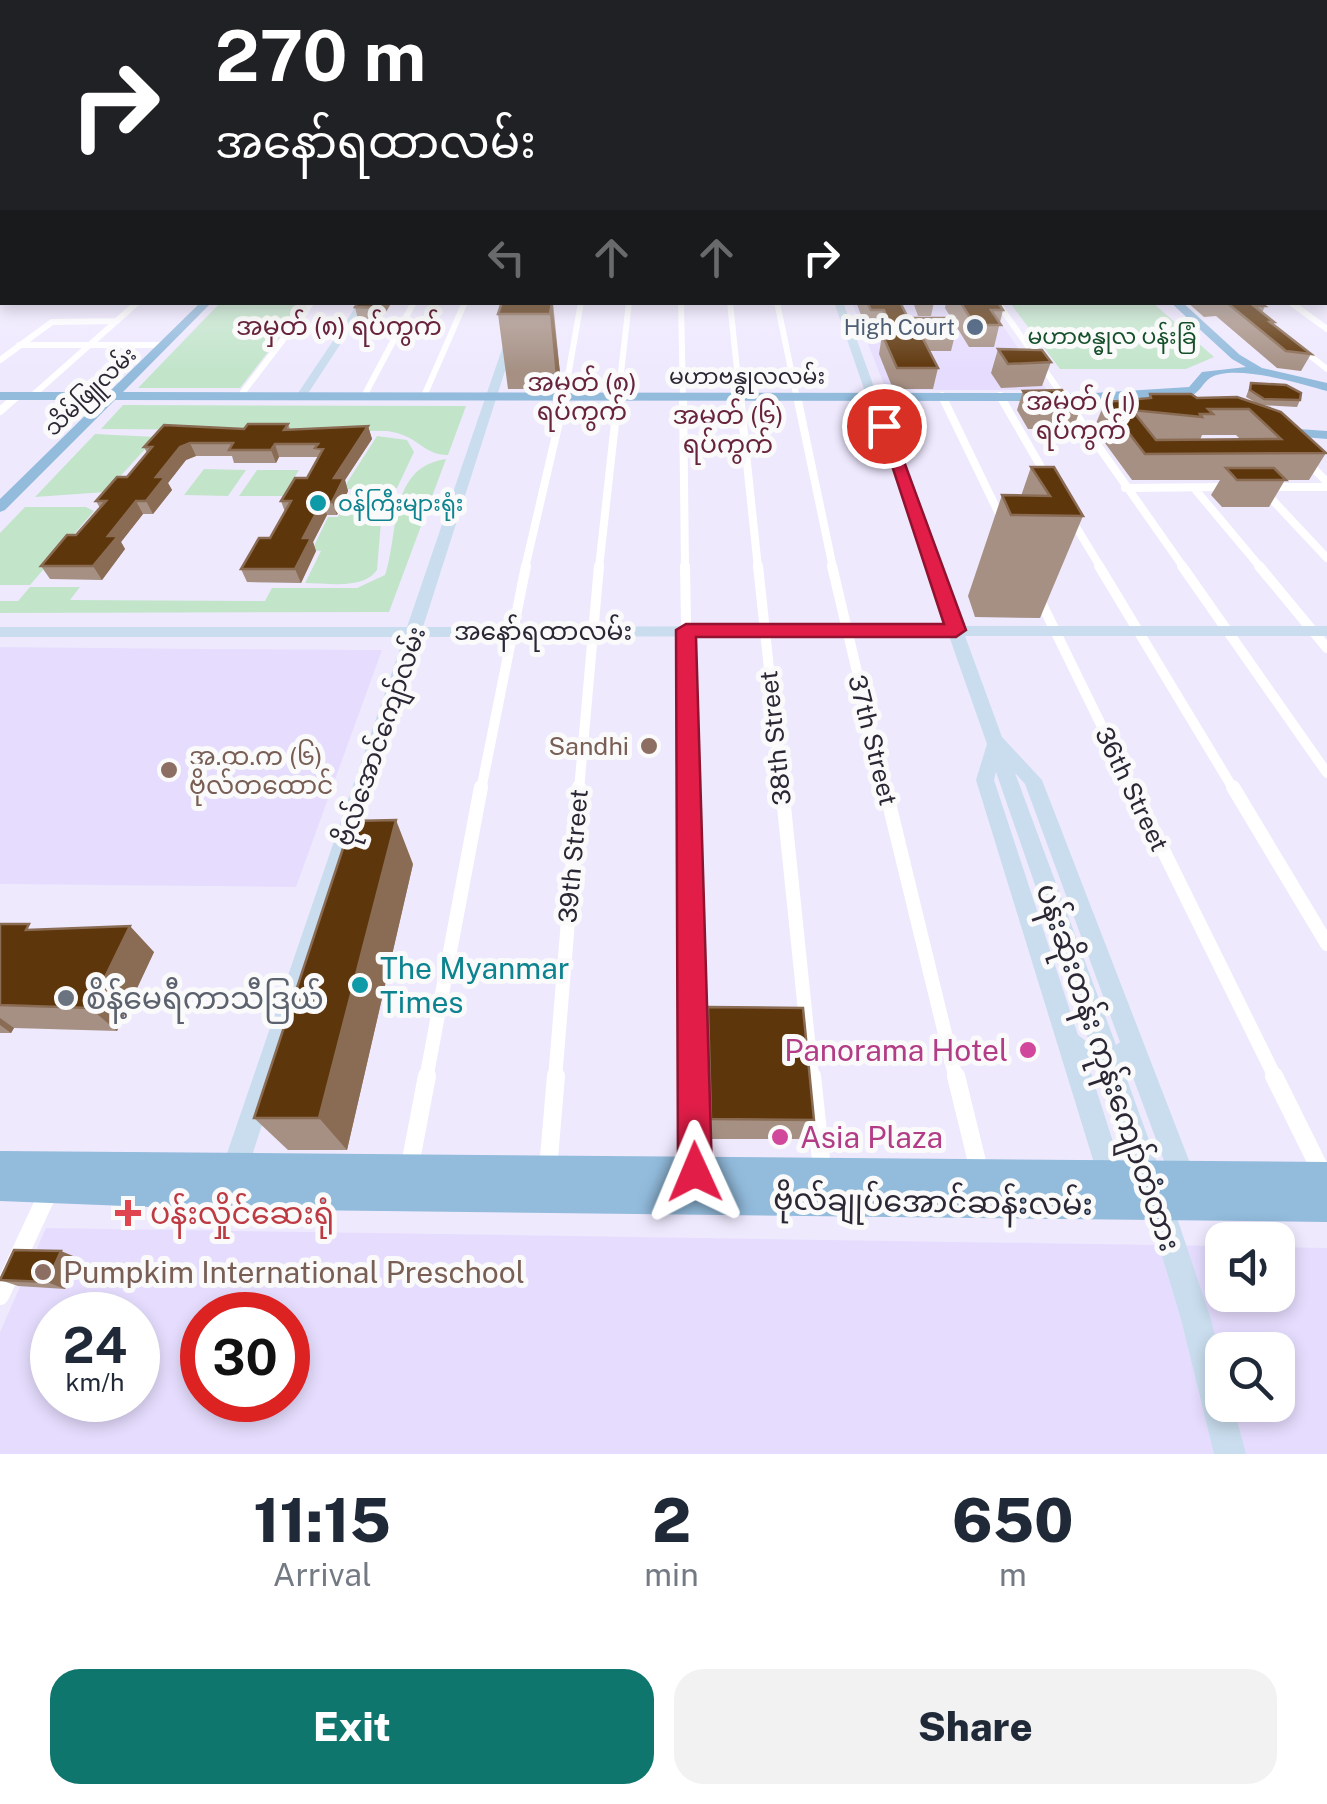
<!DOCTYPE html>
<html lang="en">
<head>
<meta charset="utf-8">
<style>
	:root { --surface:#fff; --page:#f2f2f3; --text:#1f2937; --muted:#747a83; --accent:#0f766e }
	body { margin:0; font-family:"Public Sans","Noto Sans Myanmar",sans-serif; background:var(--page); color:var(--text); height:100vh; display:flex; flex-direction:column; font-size:38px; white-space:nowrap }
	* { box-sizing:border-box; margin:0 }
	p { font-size:32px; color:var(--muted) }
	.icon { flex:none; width:55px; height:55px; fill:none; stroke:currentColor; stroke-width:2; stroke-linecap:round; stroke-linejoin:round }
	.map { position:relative; height:1454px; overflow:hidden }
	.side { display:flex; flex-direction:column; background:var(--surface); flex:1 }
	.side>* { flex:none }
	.hud { position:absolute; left:0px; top:0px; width:1328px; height:305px; box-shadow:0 5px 15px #0003; background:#202124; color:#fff; overflow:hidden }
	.buttons { position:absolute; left:1205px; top:1222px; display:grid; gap:20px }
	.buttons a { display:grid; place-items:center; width:90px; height:90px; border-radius:20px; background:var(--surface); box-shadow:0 5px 15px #0003; font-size:50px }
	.speed { position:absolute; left:30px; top:1292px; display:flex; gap:20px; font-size:50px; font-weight:700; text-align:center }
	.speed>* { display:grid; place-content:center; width:130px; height:130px; border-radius:50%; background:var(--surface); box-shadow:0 5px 15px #0003; line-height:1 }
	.speed small { font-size:25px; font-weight:400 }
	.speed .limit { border:15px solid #d22; background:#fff; color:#111 }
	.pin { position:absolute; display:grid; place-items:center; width:85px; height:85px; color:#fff; margin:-42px; border:5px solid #fff; border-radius:50%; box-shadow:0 2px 10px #0007 }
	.me { position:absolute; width:110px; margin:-55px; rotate:359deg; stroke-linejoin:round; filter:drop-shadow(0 0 8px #0008) }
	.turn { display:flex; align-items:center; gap:35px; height:210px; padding:0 50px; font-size:45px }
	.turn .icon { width:130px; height:130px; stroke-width:2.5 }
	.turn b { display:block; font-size:70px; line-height:85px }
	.lanes { display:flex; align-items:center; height:95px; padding:0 50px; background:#0003; justify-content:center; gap:50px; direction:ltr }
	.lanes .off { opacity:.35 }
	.eta { display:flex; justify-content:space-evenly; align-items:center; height:170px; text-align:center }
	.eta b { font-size:60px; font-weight:800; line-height:70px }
	.button { display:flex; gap:20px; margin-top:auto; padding:20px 50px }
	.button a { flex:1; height:115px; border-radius:30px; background:var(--accent); color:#fff; font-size:40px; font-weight:800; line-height:115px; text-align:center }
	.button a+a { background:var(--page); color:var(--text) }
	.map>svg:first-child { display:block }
	.built { fill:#e6ddfe; fill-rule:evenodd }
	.green { fill:#c2e5ca }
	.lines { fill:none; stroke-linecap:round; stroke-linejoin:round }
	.street-far4 { stroke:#fff; stroke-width:6 }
	.street-far3 { stroke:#fff; stroke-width:8 }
	.street-far2 { stroke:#fff; stroke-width:10 }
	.street-far1 { stroke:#fff; stroke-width:14 }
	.street { stroke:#fff; stroke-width:18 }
	.secondary { fill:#c9ddee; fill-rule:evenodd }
	.primary { fill:#92bbdc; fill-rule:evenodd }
	.wall { fill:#a69084; fill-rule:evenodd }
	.shaded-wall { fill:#8a6c54 }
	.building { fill:#5e360b; stroke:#8a6c54; stroke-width:2.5; fill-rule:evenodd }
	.route { fill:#e11d48; stroke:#92132f; stroke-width:2.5 }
	.service-dot { fill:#5c6f8a; stroke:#fafafa; stroke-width:4 }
	.culture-dot { fill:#0f9aa8; stroke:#fafafa; stroke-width:4 }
	.education-dot { fill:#8d6e63; stroke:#fafafa; stroke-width:4 }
	.worship-dot { fill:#6b7280; stroke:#fafafa; stroke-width:4 }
	.hotel-dot { fill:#d1479c; stroke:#fafafa; stroke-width:4 }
	.health-dot { fill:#e0444e; stroke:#fafafa; stroke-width:4 }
	.labels { text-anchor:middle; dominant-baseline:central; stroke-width:10; stroke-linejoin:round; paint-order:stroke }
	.far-service-label { font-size:22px; fill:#4e5e75; stroke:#fafafa; text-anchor:end }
	.far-park-label { font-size:22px; fill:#15502a; stroke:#fafafa }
	.far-street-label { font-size:22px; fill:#2b2734; stroke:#fafafa }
	.far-culture-label { font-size:22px; fill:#0d838f; stroke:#fafafa; text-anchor:start }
	.far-quarter-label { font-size:25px; fill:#68243c; stroke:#fafafa }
	.street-label { font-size:25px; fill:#2b2734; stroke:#fafafa }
	.education-label { font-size:25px; fill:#785e54; stroke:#fafafa; text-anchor:end }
	.near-culture-label { font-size:30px; fill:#0d838f; stroke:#fafafa; text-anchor:start }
	.near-worship-label { font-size:30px; fill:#5b616d; stroke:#fafafa; text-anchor:start }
	.near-hotel-label { font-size:30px; fill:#b23c85; stroke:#fafafa; text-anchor:end }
	.near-street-label { font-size:30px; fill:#2b2734; stroke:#fafafa }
	.near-health-label { font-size:30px; fill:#be3a42; stroke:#fafafa; text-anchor:start }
	.near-education-label { font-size:30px; fill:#785e54; stroke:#fafafa; text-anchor:start }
</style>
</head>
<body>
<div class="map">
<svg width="1327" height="1454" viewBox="0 0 1327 1454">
	<rect width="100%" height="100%" fill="#efe9fe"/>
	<path class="built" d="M 852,303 L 987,303 L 1047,390 L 886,390 Z
		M 0,647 L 202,649 L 382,650 L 296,887 L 0,884 Z
		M 46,1228 L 1222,1246 L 1222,1295 L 1278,1295 L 1278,1247 L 1327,1248 L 1327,1454 L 0,1454 L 0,1332 ZM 52,1315 L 138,1315 L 138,1400 L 52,1400 ZM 202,1315 L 288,1315 L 288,1400 L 202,1400 ZM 1222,1350 L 1278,1350 L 1278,1405 L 1222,1405 Z"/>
	<path class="green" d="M 220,303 L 306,303 L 240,388 L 138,388 Z
		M 1010,303 L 1153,303 L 1214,357 L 1186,369 L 1060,369 Z
		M 123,405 L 466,406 L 448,455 C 422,455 419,435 387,431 L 101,429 Z
		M 95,434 L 156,437 L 106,492 L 35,497 Z
		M 377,436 L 407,440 L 414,452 L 397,488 L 372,498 L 349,498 L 353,489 L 343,489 Z
		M 446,459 L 389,612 L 0,613 L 0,601 L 18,601 L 30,587 L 80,587 L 70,600 L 265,601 L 272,588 L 357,588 L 385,575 C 399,534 388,467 446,459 Z
		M 204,469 L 246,470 L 228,496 L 184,495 Z
		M 257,470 L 299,470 L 283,496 L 239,496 Z
		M 345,504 L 382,509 L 377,570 C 363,590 327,583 305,583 L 321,551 L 312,550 L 328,517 L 338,517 Z
		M 25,507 L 86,507 L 94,511 L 30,585 L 0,585 L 0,533 Z"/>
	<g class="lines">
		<path class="street-far4" d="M 681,302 L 683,399
			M 730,302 L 740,399
			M 777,302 L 797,399
			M 997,302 L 1065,399
			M 1290,302 L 1327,329
			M 19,345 L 165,345
			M 1299,347 L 1327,369
			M 0,360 L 52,322 L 117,321
			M 32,396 L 138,302
			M 240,396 L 312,302
			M 364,396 L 414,302
			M 424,396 L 465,302
			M 14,399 L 17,396
			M 564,399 L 581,302
			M 618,399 L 629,302"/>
		<path class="street-far3" d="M 683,396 L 685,568
			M 740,396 L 758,568
			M 797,396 L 833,568
			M 942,396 L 1003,522
			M 1000,396 L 1048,479
			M 1063,396 L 1184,568
			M 0,411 L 17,396
			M 1305,460 L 1327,482
			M 1269,487 L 1327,487
			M 1125,488 L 1231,487
			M 1194,488 L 1261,568
			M 1265,492 L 1327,558
			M 1070,517 L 1101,568
			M 525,568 L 565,396
			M 599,568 L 618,396"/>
		<path class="street-far2" d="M 685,566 L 689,790
			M 758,566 L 782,790
			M 832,566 L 885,790
			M 1099,566 L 1234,790
			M 1182,566 L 1327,773
			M 1259,566 L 1327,648
			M 1039,598 L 1133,790
			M 481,790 L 526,566
			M 579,790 L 599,566"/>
		<path class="street-far1" d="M 689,787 L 694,1079
			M 782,787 L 812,1079
			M 885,787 L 956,1079
			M 1132,787 L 1276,1079
			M 1233,787 L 1327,944
			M 426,1079 L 481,787
			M 555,1079 L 579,787"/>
		<path class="street" d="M 694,1076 L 695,1168
			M 812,1076 L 822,1169
			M 956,1076 L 979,1170
			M 1274,1076 L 1322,1173
			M 410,1165 L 427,1076
			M 548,1169 L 556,1076
			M 0,1296 L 49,1191"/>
		<path class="secondary" d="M 0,195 L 2,195 L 2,199 L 0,199 Z
			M 1325,231 L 1327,231 L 1327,235 L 1325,235 Z
			M 0,265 L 2,266 L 2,270 L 0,271 Z
			M 359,302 L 368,302 L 305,398 L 297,398 L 296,396 Z
			M 518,302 L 527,302 L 423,627 L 946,626 L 834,302 L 843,302 L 961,626 L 1327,626 L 1327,636 L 965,636 L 1002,737 L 1042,780 L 1195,1176 L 1191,1185 L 1182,1189 L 1173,1185 L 1128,1064 L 1122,1066 L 1173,1206 L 1211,1319 L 1222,1365 L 1222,1405 L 1233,1405 L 1246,1454 L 1214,1454 L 1181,1319 L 1147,1206 L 1100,1070 L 1089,1067 L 1124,1176 L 1120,1185 L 1111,1189 L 1102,1185 L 1098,1176 L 976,780 L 987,744 L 949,636 L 420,637 L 248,1168 L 244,1177 L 235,1181 L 226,1177 L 222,1168 L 404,637 L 0,637 L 0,627 L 407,627 ZM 996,772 L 1090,1044 L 1078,1035 L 994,780 ZM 1015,773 L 1025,784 L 1120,1042 L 1116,1045 Z"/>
		<path class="primary" d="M 1325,236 L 1327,236 L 1327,242 L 1325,242 Z
			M 201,302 L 212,302 L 123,392 L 1094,393 L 1189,387 L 1202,372 L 1246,367 L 1232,359 L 1170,302 L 1182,302 L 1240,355 L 1262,368 L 1327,383 L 1327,391 C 1302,384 1233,363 1210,378 C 1203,383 1200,391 1193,395 L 1094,401 L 115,400 L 5,510 L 0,512 L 0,499 L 101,400 L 0,400 L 0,392 L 109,392 Z
			M 1284,428 L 1327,431 L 1327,439 L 1279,435 L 1277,432 Z
			M 0,1151 L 1327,1162 L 1327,1222 L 201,1209 L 0,1201 Z"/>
	</g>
	<path class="wall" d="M 1325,242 L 1327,242 L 1327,285 L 1325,285 Z
		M 392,302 L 379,323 L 359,323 L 355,307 Z
		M 502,302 L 553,302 L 560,373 L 557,389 L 508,389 L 498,314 Z
		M 856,302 L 900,302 L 908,318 L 956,331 L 951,351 L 929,351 L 938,368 L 933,389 L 893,389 L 879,354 L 882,335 L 880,330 L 867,330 Z
		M 913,302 L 934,302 L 931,316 L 918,316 Z
		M 946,302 L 998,302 L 1003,310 L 994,347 L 969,347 L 945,308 Z
		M 1187,302 L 1260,302 L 1265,306 L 1262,313 L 1274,322 L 1273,324 L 1311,354 L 1301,371 L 1277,368 L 1216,316 L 1204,317 Z
		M 998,349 L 1051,362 L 1042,386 L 1001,388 L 991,373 Z
		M 1251,383 L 1300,400 L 1297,407 L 1260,405 L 1246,397 Z
		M 1023,391 L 1080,410 L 1073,429 L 1028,429 L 1017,410 Z
		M 1150,394 L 1197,398 L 1237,397 L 1326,453 L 1309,480 L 1285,480 L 1269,507 L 1222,507 L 1211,495 L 1220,480 L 1132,480 L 1094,428 L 1105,402 L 1148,398 ZM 1202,435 L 1236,435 L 1240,439 L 1200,440 Z
		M 288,424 L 290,429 L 368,426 L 372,439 L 345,480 L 348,491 L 337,515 L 327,515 L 313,542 L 316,551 L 301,583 L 247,582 L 241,569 L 270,538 L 285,512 L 281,501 L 307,478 L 318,457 L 279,457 L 276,463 L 234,463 L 232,456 L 196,456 L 186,460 L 168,483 L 172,490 L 153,514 L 143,514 L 121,542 L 125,549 L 102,580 L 50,579 L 41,566 L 76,535 L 100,508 L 96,501 L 127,477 L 147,453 L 144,447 L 244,429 Z
		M 1031,467 L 1083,516 L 1040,618 L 975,617 L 968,596 L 1002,495 L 1021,496 Z
		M 413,864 L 347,1150 L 288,1150 L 254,1118 Z
		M 0,924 L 154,952 L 117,1031 L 14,1028 L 11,1033 L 0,1033 Z
		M 708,1007 L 814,1120 L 806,1139 L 709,1139 L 706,1030 Z
		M 78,1258 L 65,1289 L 18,1286 L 0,1280 Z"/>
	<path class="shaded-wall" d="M 379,302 L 392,302 L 379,323 L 376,308 Z
		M 552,302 L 560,373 L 557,389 L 550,314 Z
		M 368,426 L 372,439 L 345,480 L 348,491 L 337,515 L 332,502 L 334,478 Z
		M 190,443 L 196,456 L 186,460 L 168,483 L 172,490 L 153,514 L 146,501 L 156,477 L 180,447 Z
		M 275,444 L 279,457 L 276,463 L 271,450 Z
		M 136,501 L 143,514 L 121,542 L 125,549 L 102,580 L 93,566 L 108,536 Z
		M 322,502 L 327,515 L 313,542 L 316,551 L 301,583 L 295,569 L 303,538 Z
		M 396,820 L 413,864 L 347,1150 L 319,1118 Z
		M 130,926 L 154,952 L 117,1031 L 90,1008 Z
		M 0,1018 L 14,1028 L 11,1033 L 0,1025 Z
		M 61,1251 L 78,1258 L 65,1289 L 47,1282 Z"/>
	<path class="building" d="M 358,302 L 379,302 L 376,308 L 355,307 Z
		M 502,302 L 552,302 L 550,314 L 498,314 Z
		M 867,302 L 900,302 L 908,318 L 948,318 L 956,331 L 919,331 L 938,368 L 897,368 L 882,334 L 894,334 L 884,310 L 871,310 Z
		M 960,302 L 998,302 L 1003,310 L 991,310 L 1001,325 L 975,325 Z
		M 1226,302 L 1260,302 L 1265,306 L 1254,306 L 1274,322 L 1270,322 L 1311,354 L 1286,351 Z
		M 998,349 L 1042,350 L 1051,362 L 1008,364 Z
		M 1251,383 L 1286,385 L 1301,393 L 1300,400 L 1264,399 L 1250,390 Z
		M 1062,390 L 1080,410 L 1035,410 L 1023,391 Z
		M 1150,394 L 1191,394 L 1197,398 L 1237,397 L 1281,412 L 1326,453 L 1145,454 L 1105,402 L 1151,398 ZM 1208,409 L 1249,409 L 1281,439 L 1156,440 L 1132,410 L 1202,417 L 1200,414 L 1213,414 Z
		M 248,424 L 288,424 L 284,430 L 368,426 L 334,478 L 344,478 L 332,502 L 322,502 L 303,538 L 311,538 L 295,569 L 241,569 L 259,538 L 270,538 L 291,501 L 281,501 L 295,478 L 307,478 L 323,449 L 315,448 L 318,444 L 275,444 L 271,450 L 229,450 L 233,443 L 190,443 L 180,447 L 156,477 L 165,477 L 146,501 L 136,501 L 108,536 L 118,536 L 93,566 L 41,566 L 67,535 L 76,535 L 106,501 L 96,501 L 117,477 L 127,477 L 152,447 L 144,447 L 164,425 L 244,429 Z
		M 1031,467 L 1054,467 L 1083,516 L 1011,515 L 1002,495 L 1050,496 Z
		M 1226,468 L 1274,468 L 1286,480 L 1237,480 Z
		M 396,820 L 319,1118 L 254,1118 L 352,821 Z
		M 0,924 L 29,924 L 26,930 L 130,926 L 90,1008 L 0,1005 Z
		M 708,1007 L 803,1008 L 814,1120 L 711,1119 Z
		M 14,1250 L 61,1251 L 47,1282 L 0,1280 Z"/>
	<linearGradient id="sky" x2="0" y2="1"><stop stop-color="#8abbec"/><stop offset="0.45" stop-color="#f8f5ff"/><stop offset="1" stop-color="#f8f5ff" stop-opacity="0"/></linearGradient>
	<rect width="1327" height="371" fill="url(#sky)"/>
	<path class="route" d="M 878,423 L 891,426 L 966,630 L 956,637 L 696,637 L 712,1172 L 707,1184 L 695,1189 L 683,1184 L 678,1172 L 676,630 L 686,624 L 944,624 Z"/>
	<circle class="service-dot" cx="975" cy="327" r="10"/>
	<g class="culture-dot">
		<circle cx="318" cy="503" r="10"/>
		<circle cx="360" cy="985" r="10"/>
	</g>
	<g class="education-dot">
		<circle cx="649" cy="746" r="10"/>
		<circle cx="169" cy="770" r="10"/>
		<circle cx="43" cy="1272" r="10"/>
	</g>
	<circle class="worship-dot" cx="66" cy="998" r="10"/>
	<g class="hotel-dot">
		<circle cx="1028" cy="1050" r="10"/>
		<circle cx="780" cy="1137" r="10"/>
	</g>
	<path class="health-dot" d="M123 1198h10v10h10v10h-10v10h-10v-10h-10v-10h10z"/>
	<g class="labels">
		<g class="far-service-label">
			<text x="955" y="327">High Court</text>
		</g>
		<g class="far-park-label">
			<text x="1112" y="336">မဟာဗန္ဓုလ ပန်းခြံ</text>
		</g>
		<g class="far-street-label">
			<text x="747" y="376">မဟာဗန္ဓုလလမ်း</text>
			<text transform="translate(90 391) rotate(-44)">သိမ်ဖြူလမ်း</text>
		</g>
		<g class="far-culture-label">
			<text x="338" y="503">ဝန်ကြီးများရုံး</text>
		</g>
		<g class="far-quarter-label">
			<text x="339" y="326">အမှတ် (၈) ရပ်ကွက်</text>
			<text x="582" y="382">အမှတ် (၈)<tspan x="582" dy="29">ရပ်ကွက်</tspan></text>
			<text x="1081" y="401">အမှတ် (၂)<tspan x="1081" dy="29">ရပ်ကွက်</tspan></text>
			<text x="728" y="415">အမှတ် (၆)<tspan x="728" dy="29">ရပ်ကွက်</tspan></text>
		</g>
		<g class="street-label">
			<text x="543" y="631">အနော်ရထာလမ်း</text>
			<text transform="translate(380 736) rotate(-71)">ဗိုလ်အောင်ကျော်လမ်း</text>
			<text transform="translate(775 738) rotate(-96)">38th Street</text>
			<text transform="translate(873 740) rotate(76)">37th Street</text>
			<text transform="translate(1132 789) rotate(64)">36th Street</text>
			<text transform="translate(573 856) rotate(-85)">39th Street</text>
		</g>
		<g class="education-label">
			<text x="629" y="746">Sandhi</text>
			<text x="189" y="756" text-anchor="start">အ.ထ.က (၆)<tspan x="189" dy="29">ဗိုလ်တထောင်</tspan></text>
		</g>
		<g class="near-culture-label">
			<text x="380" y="968">The Myanmar<tspan x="380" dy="34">Times</tspan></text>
		</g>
		<g class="near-worship-label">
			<text x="86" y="998">စိန့်မေရီကာသီဒြယ်</text>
		</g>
		<g class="near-hotel-label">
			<text x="1008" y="1050">Panorama Hotel</text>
			<text x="800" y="1137" text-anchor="start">Asia Plaza</text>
		</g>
		<g class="near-street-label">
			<text transform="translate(1109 1067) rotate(71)">ပန်းဆိုးတန်း ကုန်းကျော်တံတား</text>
			<text transform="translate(933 1201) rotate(1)">ဗိုလ်ချုပ်အောင်ဆန်းလမ်း</text>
		</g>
		<g class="near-health-label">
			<text x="150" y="1213">ပန်းလှိုင်ဆေးရုံ</text>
		</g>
		<g class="near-education-label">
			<text x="63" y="1272">Pumpkim International Preschool</text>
		</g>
	</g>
</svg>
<div class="buttons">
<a><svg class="icon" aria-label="sound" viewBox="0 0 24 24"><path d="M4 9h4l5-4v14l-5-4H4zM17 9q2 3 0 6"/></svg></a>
<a><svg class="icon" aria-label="search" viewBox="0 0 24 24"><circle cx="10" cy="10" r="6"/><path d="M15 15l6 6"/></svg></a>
</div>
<div class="speed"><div>24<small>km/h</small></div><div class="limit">30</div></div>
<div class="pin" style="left:884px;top:426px;background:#d93025"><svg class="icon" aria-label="arrive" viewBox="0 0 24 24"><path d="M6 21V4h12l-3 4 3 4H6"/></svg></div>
<svg class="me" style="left:695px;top:1172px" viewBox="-20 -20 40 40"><path d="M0-17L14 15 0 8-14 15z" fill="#e11d48" stroke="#fff" stroke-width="4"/></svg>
<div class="hud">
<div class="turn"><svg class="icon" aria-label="right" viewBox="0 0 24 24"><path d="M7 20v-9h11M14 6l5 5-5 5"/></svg><div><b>270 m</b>အနော်ရထာလမ်း</div></div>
<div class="lanes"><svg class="icon off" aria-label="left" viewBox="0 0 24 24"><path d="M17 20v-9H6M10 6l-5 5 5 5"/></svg><svg class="icon off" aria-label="ahead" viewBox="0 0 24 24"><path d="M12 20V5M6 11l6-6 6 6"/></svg><svg class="icon off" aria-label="ahead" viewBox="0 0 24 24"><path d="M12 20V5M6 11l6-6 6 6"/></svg><svg class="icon" aria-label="right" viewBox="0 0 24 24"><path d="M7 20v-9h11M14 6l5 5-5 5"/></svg></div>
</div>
</div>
<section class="side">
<div class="eta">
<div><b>11:15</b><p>Arrival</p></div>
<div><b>2</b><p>min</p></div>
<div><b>650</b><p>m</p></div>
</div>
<div class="button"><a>Exit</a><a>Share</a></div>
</section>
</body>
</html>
